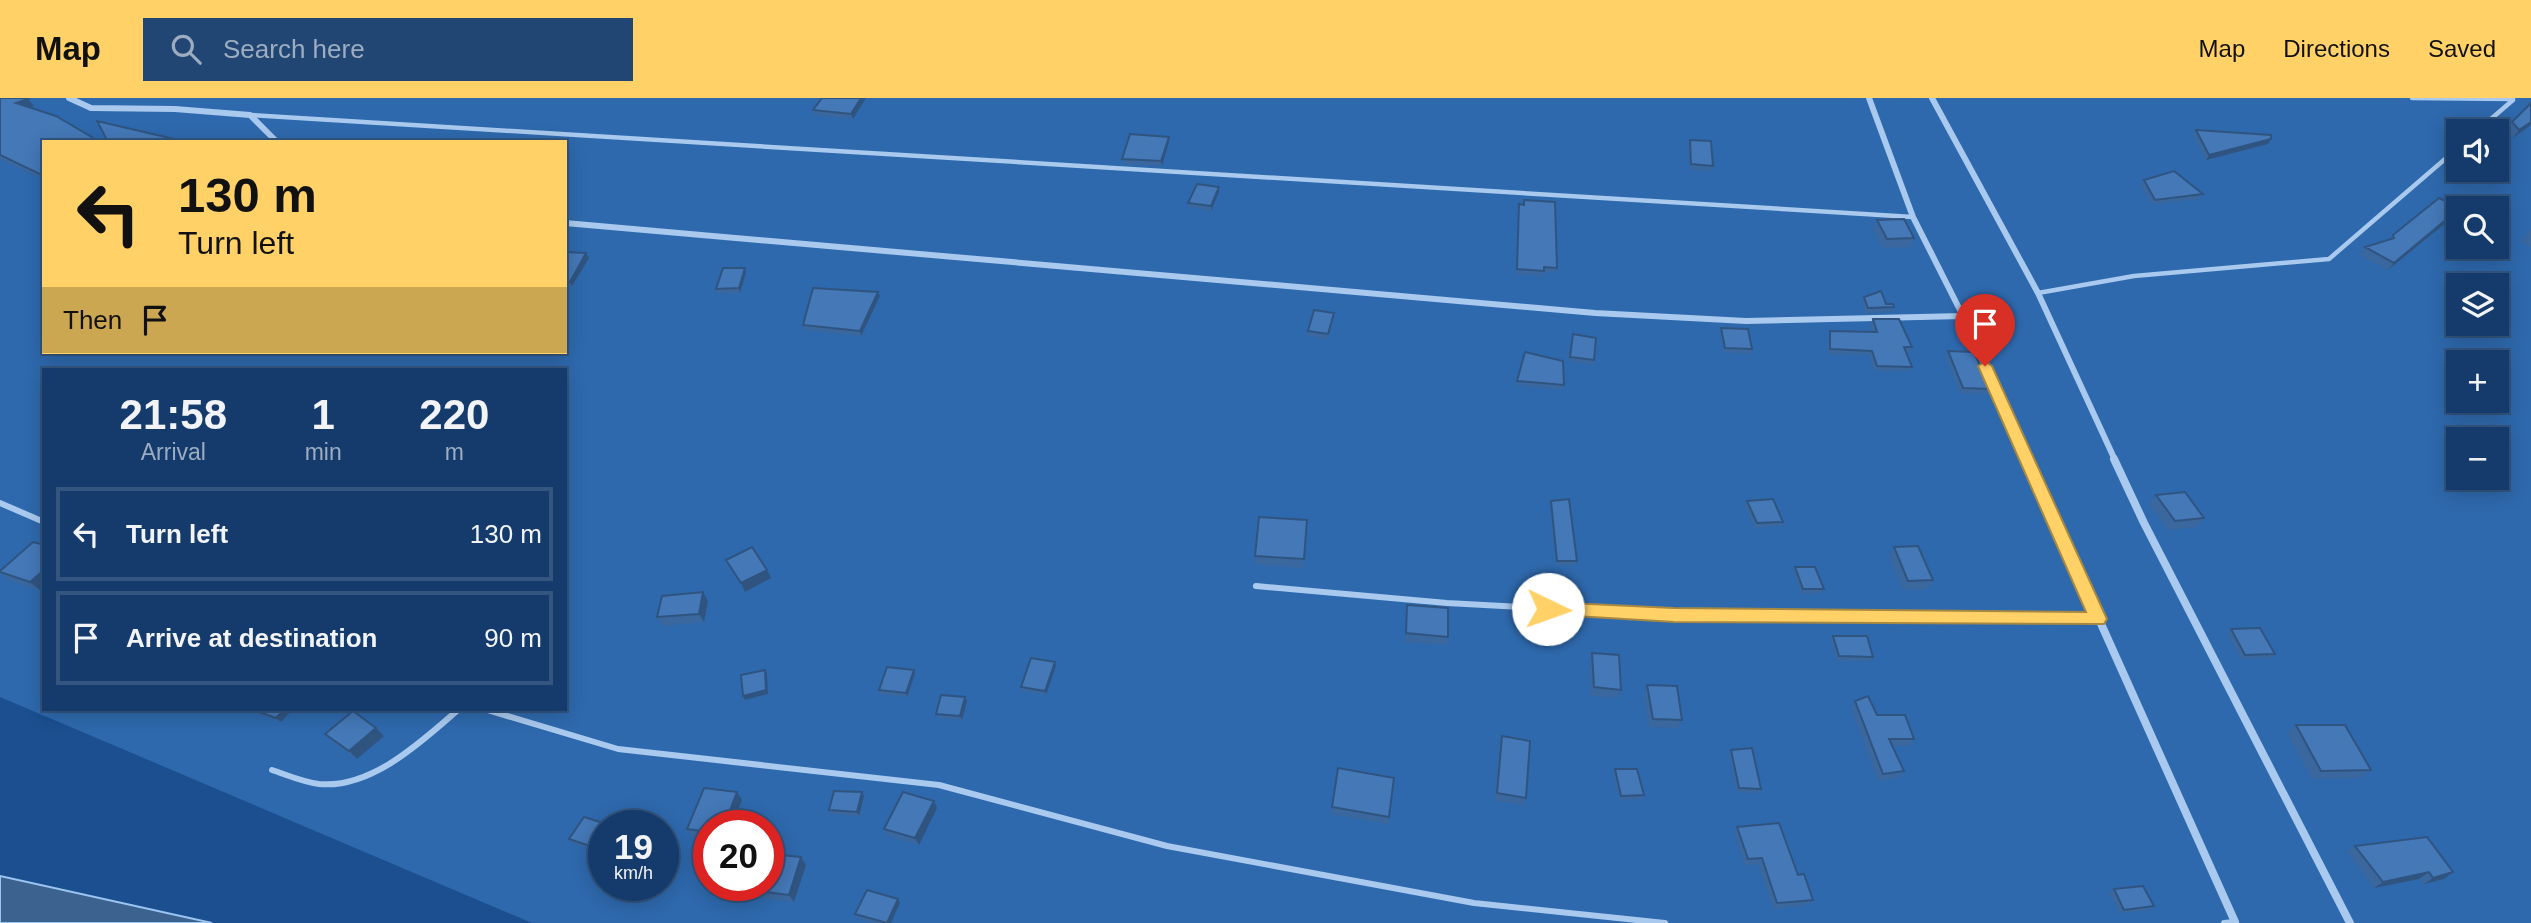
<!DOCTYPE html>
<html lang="en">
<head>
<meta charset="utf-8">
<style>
	:root { --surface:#143b6b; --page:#214673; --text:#f1f3f6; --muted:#9dadc1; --line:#33557e; --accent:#ffd166 }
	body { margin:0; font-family:Helvetica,sans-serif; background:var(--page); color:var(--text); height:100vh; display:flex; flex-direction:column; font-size:26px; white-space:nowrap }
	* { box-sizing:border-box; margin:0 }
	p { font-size:23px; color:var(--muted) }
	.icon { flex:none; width:38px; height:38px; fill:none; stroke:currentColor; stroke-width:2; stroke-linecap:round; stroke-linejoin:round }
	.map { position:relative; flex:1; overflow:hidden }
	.details { position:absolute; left:42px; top:270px; width:525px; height:343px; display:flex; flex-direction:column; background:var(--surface); border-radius:0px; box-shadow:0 4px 18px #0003,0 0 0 2px var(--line) }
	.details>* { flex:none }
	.top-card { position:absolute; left:42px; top:42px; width:525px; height:214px; border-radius:0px; box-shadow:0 4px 18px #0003,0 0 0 2px var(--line); background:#ffd166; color:#111; overflow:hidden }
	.buttons { position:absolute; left:2446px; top:21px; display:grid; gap:14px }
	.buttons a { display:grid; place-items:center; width:63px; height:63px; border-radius:0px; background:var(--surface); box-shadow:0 4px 18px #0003,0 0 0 2px var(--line); font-size:35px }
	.speed { position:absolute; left:588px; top:712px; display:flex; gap:14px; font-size:35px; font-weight:700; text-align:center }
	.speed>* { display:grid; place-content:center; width:91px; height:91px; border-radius:50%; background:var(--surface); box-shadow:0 4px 18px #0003,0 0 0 2px var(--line); line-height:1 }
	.speed small { font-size:18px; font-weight:400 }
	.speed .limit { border:10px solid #d22; background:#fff; color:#111 }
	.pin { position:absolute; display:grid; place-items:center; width:60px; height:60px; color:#fff; margin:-72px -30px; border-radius:50% 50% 50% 0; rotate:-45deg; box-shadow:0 0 7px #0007 }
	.pin .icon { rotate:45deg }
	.me { position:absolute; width:77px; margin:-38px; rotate:93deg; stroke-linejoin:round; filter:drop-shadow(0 0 5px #0008) }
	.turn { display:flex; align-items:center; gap:24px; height:147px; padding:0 21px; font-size:32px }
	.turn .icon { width:91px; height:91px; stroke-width:2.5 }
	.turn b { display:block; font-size:49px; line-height:60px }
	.then { display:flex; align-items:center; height:66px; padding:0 21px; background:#0003; gap:14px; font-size:26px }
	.eta { display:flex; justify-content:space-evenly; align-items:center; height:119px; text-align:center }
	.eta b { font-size:42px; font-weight:600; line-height:49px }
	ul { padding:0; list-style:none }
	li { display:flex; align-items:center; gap:21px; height:94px; margin:0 14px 10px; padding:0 7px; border:4px solid var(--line); border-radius:0px }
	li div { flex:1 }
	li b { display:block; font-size:26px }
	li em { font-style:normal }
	header { display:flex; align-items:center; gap:42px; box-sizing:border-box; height:98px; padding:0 35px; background:var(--accent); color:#111 }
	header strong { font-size:33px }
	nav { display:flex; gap:38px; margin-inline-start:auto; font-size:24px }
	.search { width:490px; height:63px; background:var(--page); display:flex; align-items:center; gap:18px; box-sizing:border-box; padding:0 24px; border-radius:0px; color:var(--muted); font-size:26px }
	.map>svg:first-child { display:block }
	.green { fill:#2e69ad; fill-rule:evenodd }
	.water { fill:#3c6290; stroke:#9cc4f0; stroke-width:2 }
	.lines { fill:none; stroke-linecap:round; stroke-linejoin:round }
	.lane-far1 { stroke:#a9c9ee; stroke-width:4.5 }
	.lane { stroke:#a9c9ee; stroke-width:6 }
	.street-far1 { stroke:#a9c9ee; stroke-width:6 }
	.street { stroke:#a9c9ee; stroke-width:8 }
	.wall { fill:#3a679d }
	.shaded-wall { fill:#305480 }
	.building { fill:#4478b7; stroke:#305480; stroke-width:2 }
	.route { fill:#ffd166; stroke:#a68842; stroke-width:2 }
</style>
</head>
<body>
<header>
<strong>Map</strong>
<div class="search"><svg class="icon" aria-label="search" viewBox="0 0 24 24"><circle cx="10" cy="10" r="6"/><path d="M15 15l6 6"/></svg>Search here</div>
<nav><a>Map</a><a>Directions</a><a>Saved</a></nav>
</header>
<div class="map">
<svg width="2531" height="825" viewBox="0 0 2531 825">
	<rect width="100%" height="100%" fill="#1b4f8f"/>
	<path class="green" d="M 0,0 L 2531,0 L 2531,825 L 532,825 L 0,599 ZM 2459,33 L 2497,33 L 2497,72 L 2459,72 ZM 44,44 L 565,44 L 565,254 L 44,254 ZM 2459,110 L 2497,110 L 2497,149 L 2459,149 ZM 2459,187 L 2497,187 L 2497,226 L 2459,226 ZM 2459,264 L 2497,264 L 2497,303 L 2459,303 ZM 44,271 L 565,271 L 565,611 L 44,611 ZM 2459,341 L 2497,341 L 2497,380 L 2459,380 ZM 604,728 L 663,728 L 663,788 L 604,788 ZM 709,728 L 768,728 L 768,788 L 709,788 Z"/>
	<path class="water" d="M 0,778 L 212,825 L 0,825 Z"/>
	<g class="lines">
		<path class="lane-far1" d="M 2412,0 L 2513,1
			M 250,17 L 1913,119
			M 2477,33 L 2513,2
			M 2038,195 L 2134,178 L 2329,161 L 2459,49"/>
		<path class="lane" d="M 0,405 L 44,424
			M 1256,488 L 1447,505 L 1674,517 L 2098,521
			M 484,611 L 618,651 L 939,687 L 1167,748 L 1474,805 L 1665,825
			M 272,672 C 287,677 303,684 319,686 C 372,691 422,643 459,611
			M 2224,825 L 2235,824"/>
		<path class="street-far1" d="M 69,0 L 91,10 L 175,11 L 250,17 L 277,44
			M 1869,0 L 1913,119 L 1963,218 L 2028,362
			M 1932,0 L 2038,195 L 2115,362
			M 565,125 L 1595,215 L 1746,223 L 1963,218"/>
		<path class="street" d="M 2027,361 L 2235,824
			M 2114,361 L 2144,425 L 2350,825"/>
	</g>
	<path class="wall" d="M 0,0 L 34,8 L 29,10 L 44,44 L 44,82 L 0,61 Z
		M 822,0 L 866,0 L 853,21 L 815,17 L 813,12 Z
		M 2531,5 L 2531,27 L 2513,40 L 2506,32 Z
		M 2196,32 L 2271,41 L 2268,46 L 2206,62 L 2193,37 Z
		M 1169,39 L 1169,44 L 1162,68 L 1123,66 L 1122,61 Z
		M 1690,42 L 1713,68 L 1711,73 L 1690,71 L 1688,46 Z
		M 2144,82 L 2203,96 L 2200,101 L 2152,106 L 2141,87 Z
		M 1219,89 L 1219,94 L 1211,113 L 1189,109 L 1188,105 Z
		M 1524,102 L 1557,170 L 1556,175 L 1544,174 L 1543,178 L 1516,176 L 1518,111 L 1519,106 L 1523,107 Z
		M 2454,118 L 2388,172 L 2359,156 L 2365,149 L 2389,142 L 2393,137 Z
		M 1877,122 L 1914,140 L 1910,149 L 1883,150 L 1873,131 Z
		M 2531,132 L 2531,149 L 2520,143 Z
		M 565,154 L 589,160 L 572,188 L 565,188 Z
		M 745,170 L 746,175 L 740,195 L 718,195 L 716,191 Z
		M 880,198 L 861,238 L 805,232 L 803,227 Z
		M 1864,199 L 1886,206 L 1894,209 L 1892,214 L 1866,215 L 1862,204 Z
		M 1334,215 L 1328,241 L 1308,238 L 1308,233 Z
		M 1873,221 L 1912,249 L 1910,254 L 1906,254 L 1912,269 L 1909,273 L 1874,273 L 1870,257 L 1828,256 L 1828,238 L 1830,233 L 1873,234 L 1870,226 Z
		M 1721,230 L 1752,251 L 1751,256 L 1724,254 L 1720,234 Z
		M 1573,236 L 1594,262 L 1593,267 L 1569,263 Z
		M 1948,253 L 1990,291 L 1987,296 L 1960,295 L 1945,258 Z
		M 1517,283 L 1564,287 L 1562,292 L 1516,287 Z
		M 2156,397 L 2204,420 L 2197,429 L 2168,432 L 2149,406 Z
		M 1551,403 L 1577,463 L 1575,468 L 1556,467 L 1550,407 Z
		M 1747,403 L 1783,424 L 1781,428 L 1755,430 L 1745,408 Z
		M 1307,422 L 1303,470 L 1255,466 L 1255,458 Z
		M 33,444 L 41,493 L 9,482 L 0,475 Z
		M 1894,449 L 1933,482 L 1928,491 L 1903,492 L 1889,458 Z
		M 1795,469 L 1824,491 L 1821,495 L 1801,496 L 1793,473 Z
		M 708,503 L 704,524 L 663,528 L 657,519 Z
		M 1407,507 L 1448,539 L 1447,547 L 1405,544 Z
		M 2231,531 L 2275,556 L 2271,560 L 2241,561 L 2227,535 Z
		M 1833,538 L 1873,559 L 1870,563 L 1837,563 L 1831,542 Z
		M 1592,555 L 1621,592 L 1618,600 L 1591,598 L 1590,563 Z
		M 1055,564 L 1056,568 L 1046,597 L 1022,593 L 1021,589 Z
		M 915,576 L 907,599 L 881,596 L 879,592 Z
		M 1647,587 L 1682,622 L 1678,630 L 1649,629 L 1644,595 Z
		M 965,599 L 967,603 L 962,622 L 938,620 L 936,616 Z
		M 1855,603 L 1914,641 L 1909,648 L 1892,648 L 1904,673 L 1899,680 L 1878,683 L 1851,610 Z
		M 252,611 L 293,611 L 281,624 L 256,615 Z
		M 2296,627 L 2371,672 L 2361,680 L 2312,681 L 2287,635 Z
		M 325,636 L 384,638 L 357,661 L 333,644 Z
		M 1502,638 L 1526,700 L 1524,707 L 1495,703 L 1499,646 Z
		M 1731,652 L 1761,691 L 1758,695 L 1737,694 L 1729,656 Z
		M 1615,671 L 1644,697 L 1642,701 L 1620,702 L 1613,675 Z
		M 1394,680 L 1388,726 L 1331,716 L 1332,709 Z
		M 862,694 L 864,698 L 859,718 L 831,716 L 829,712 Z
		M 742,702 L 709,728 L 709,741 L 692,739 L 687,731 Z
		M 934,703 L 937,710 L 919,747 L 887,738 L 884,731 Z
		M 604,728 L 604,753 L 602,755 L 572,745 L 569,741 Z
		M 1737,729 L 1813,802 L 1809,807 L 1773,811 L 1758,766 L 1745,767 L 1734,735 Z
		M 2355,748 L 2444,781 L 2424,786 L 2419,781 L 2374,790 L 2347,754 Z
		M 806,767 L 794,804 L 762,800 L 757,793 Z
		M 2114,791 L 2154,808 L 2149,812 L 2120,815 L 2109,795 Z
		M 900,805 L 891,825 L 875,825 L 857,820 L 855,816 Z"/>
	<path class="shaded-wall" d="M 861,0 L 866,0 L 853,21 L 851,16 Z
		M 28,1 L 34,8 L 21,12 L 16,5 Z
		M 2531,24 L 2531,27 L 2513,40 L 2519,32 Z
		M 1169,39 L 1169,44 L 1162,68 L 1161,63 Z
		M 2271,41 L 2268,46 L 2206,62 L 2209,57 Z
		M 1219,89 L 1219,94 L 1211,113 L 1211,108 Z
		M 2459,112 L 2454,118 L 2388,172 L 2394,165 Z
		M 586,155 L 589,160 L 572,188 L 570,184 Z
		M 745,170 L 746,175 L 740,195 L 739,190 Z
		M 878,194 L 880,198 L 861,238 L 860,233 Z
		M 44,472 L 44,490 L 41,493 L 30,484 Z
		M 767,472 L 771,480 L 745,494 L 741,485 Z
		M 703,494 L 708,503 L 704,524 L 699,516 Z
		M 1055,564 L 1056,568 L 1046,597 L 1045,593 Z
		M 765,572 L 767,576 L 768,596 L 745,602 L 743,598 Z
		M 914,572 L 915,576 L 907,599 L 906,595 Z
		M 965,599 L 967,603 L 962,622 L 960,618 Z
		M 285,611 L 293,611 L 281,624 L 276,620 Z
		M 376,630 L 384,638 L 357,661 L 349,653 Z
		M 737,694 L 742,702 L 732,728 L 724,728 Z
		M 862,694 L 864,698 L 859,718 L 857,714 Z
		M 934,703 L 937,710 L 919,747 L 915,740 Z
		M 604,744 L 604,753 L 602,755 L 599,751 Z
		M 801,759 L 806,767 L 794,804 L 789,797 Z
		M 2429,774 L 2419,781 L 2374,790 L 2383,784 Z
		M 2453,774 L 2444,781 L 2424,786 L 2433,780 Z
		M 898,801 L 900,805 L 891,825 L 887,825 Z"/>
	<path class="building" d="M 0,0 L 26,0 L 28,1 L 16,5 L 56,18 L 100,44 L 44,44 L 44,78 L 0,57 Z
		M 822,0 L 861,0 L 851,16 L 813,12 Z
		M 2531,5 L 2531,24 L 2519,32 L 2512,24 Z
		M 97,23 L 187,44 L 108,44 Z
		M 2196,32 L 2271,37 L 2271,41 L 2209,57 Z
		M 1130,36 L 1169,39 L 1161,63 L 1122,61 Z
		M 1690,42 L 1711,43 L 1713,68 L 1691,66 Z
		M 2174,73 L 2203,96 L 2155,102 L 2144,82 Z
		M 1197,86 L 1219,89 L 1211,108 L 1188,105 Z
		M 2439,100 L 2460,110 L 2394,165 L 2365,149 L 2394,140 L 2393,137 Z
		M 1524,102 L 1555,104 L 1557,170 L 1544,169 L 1544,173 L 1517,171 L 1519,106 L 1524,107 Z
		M 1904,121 L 1914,140 L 1887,141 L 1877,122 Z
		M 565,154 L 586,155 L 570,184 L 565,184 Z
		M 723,170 L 745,170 L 739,190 L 716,191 Z
		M 813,190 L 878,194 L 860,233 L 803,227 Z
		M 1881,193 L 1886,206 L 1893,206 L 1894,209 L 1868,210 L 1864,199 Z
		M 1314,212 L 1334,215 L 1328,236 L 1308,233 Z
		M 1873,221 L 1899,221 L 1912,249 L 1904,249 L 1912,269 L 1877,268 L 1872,253 L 1830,251 L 1830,233 L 1877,234 Z
		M 1721,230 L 1748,231 L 1752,251 L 1725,250 Z
		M 1573,236 L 1596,240 L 1594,262 L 1570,259 Z
		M 1948,253 L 1974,254 L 1990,291 L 1963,290 Z
		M 1525,254 L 1563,263 L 1564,287 L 1517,283 Z
		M 2185,394 L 2204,420 L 2175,423 L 2156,397 Z
		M 1569,401 L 1577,463 L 1557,463 L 1551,403 Z
		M 1773,401 L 1783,424 L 1757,425 L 1747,403 Z
		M 1259,419 L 1307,422 L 1304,461 L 1255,458 Z
		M 33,444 L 44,447 L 44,472 L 30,484 L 0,474 L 0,473 Z
		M 1918,448 L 1933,482 L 1908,483 L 1894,449 Z
		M 752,449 L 767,472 L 741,485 L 726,462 Z
		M 1795,469 L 1815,469 L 1824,491 L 1803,491 Z
		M 703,494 L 699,516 L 657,519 L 662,498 Z
		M 1407,507 L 1448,510 L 1448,539 L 1406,535 Z
		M 2260,530 L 2275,556 L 2245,557 L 2231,531 Z
		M 1833,538 L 1867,538 L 1873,559 L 1839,558 Z
		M 1592,555 L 1619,557 L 1621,592 L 1594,589 Z
		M 1031,560 L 1055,564 L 1045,593 L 1021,589 Z
		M 887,569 L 914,572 L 906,595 L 879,592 Z
		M 765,572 L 766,592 L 743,598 L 741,577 Z
		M 1647,587 L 1677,588 L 1682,622 L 1653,621 Z
		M 941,597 L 965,599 L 960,618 L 936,616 Z
		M 1868,598 L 1877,617 L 1905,617 L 1914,641 L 1889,641 L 1904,673 L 1883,676 L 1855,603 Z
		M 251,611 L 285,611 L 276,620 Z
		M 353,613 L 376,630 L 349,653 L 325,636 Z
		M 2296,627 L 2345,627 L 2371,672 L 2321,673 Z
		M 1502,638 L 1530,643 L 1526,700 L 1497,695 Z
		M 1752,650 L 1761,691 L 1739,690 L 1731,652 Z
		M 1338,670 L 1394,680 L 1389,719 L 1332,709 Z
		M 1615,671 L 1637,671 L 1644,697 L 1621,698 Z
		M 704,690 L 737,694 L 724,728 L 709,728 L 709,734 L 687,731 Z
		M 834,693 L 862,694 L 857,714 L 829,712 Z
		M 903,694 L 934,703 L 915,740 L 884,731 Z
		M 584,719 L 613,728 L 604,728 L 604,744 L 599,751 L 569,741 Z
		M 1779,725 L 1798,777 L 1804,776 L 1813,802 L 1777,805 L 1762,760 L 1748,761 L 1737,729 Z
		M 2427,739 L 2453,774 L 2433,780 L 2429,774 L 2383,784 L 2355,748 Z
		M 770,756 L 801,759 L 789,797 L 757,793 L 759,788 L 768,788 L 768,761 Z
		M 2143,788 L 2154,808 L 2124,812 L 2114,791 Z
		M 867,792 L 898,801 L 887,825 L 855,816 Z"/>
	<path class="route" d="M 1985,263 L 1992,268 L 2107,521 L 2104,526 L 1674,524 L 1542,516 L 1539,511 L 1542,506 L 1548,504 L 1674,510 L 2086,514 L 1978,268 Z"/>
</svg>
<div class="buttons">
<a><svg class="icon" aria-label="sound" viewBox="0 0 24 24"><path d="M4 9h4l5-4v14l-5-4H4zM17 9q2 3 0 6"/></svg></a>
<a><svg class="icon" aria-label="search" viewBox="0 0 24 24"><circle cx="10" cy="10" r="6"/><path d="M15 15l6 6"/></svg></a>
<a><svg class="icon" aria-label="layers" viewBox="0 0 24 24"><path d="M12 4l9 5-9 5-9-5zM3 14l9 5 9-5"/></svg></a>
<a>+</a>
<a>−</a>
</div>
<div class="speed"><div>19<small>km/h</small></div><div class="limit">20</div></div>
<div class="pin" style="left:1985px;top:268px;background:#d93025"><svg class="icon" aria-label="arrive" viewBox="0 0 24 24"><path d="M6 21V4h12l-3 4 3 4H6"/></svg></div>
<svg class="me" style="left:1548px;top:511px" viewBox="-20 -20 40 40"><circle r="19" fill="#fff"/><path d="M0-13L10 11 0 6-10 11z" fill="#ffd166"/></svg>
<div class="top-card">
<div class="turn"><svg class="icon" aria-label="left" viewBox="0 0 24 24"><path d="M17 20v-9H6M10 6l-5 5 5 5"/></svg><div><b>130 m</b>Turn left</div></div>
<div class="then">Then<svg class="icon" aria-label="arrive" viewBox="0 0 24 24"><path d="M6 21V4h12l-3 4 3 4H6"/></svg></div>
</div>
<section class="details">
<div class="eta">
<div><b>21:58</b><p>Arrival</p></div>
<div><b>1</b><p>min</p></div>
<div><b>220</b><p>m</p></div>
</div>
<ul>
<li><svg class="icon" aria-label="left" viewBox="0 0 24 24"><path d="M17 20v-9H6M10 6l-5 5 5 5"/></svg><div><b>Turn left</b></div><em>130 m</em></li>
<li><svg class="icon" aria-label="arrive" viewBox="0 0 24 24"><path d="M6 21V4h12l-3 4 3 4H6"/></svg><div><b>Arrive at destination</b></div><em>90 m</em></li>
</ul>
</section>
</div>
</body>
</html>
